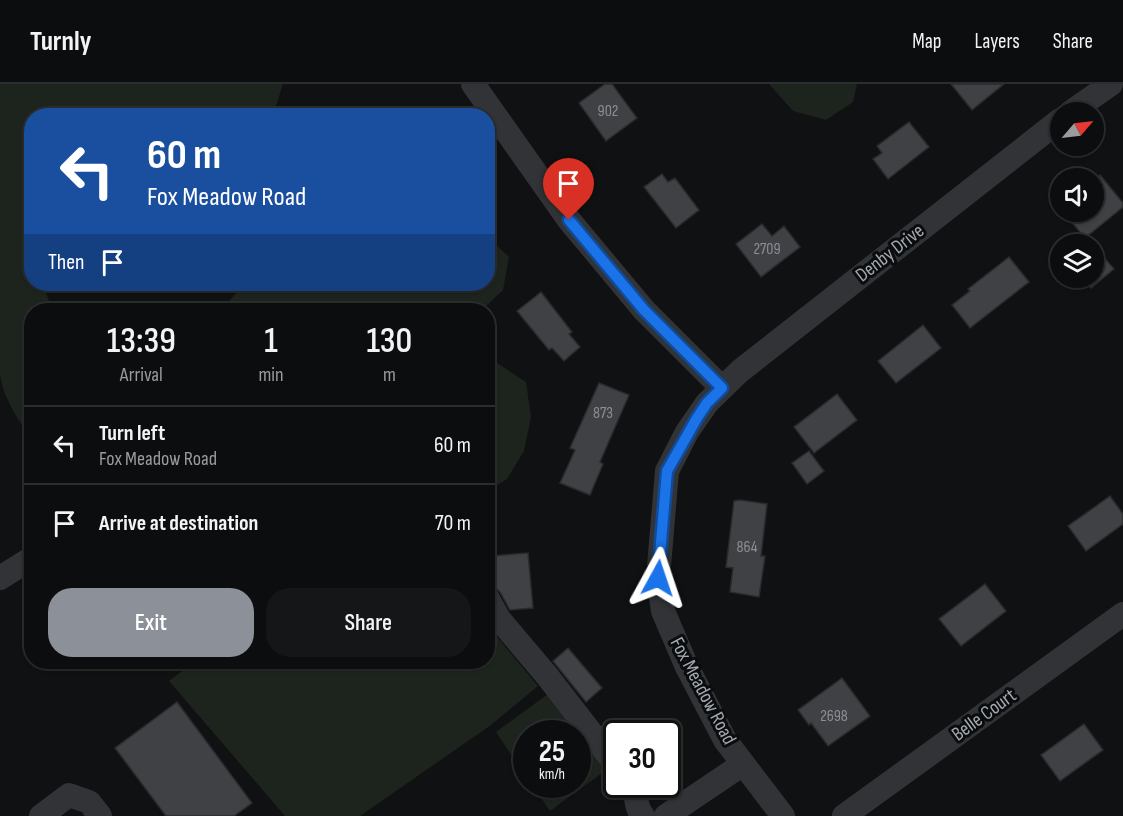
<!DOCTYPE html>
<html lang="en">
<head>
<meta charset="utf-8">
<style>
	:root { --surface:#0c0d0e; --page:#151617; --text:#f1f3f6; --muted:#9a9c9e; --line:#2c2d2e; --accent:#8c9099 }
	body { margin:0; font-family:"Sofia Sans Condensed",sans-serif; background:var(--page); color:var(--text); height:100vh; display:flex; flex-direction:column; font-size:22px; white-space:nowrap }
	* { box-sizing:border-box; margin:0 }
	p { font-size:20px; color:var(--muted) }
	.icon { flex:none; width:33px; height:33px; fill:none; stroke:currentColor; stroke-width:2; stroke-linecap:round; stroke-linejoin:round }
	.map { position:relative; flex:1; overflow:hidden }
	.details { position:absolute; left:24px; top:219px; width:471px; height:366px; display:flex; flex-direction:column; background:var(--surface); border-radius:24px; box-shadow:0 2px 4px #0004,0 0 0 2px var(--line) }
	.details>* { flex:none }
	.guide { position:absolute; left:24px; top:24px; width:471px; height:183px; border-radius:24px; box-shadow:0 2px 4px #0004,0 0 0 2px var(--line); background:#1a4fa0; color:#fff; overflow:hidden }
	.needle { width:39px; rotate:62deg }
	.tools { position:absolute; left:1050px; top:18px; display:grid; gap:12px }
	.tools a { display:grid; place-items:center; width:54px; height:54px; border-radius:50%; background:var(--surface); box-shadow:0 2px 4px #0004,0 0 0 2px var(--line); font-size:30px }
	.speed { position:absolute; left:513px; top:636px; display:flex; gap:12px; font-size:30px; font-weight:700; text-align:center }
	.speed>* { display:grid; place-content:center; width:78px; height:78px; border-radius:50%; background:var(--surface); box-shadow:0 2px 4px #0004,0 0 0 2px var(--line); line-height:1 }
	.speed small { font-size:15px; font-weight:400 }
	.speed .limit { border:3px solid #111; border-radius:9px; background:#fff; color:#111 }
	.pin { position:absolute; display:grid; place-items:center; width:51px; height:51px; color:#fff; margin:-62px -26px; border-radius:50% 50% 50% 0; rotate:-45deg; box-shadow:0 0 6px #0007 }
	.pin .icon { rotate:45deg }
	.me { position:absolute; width:66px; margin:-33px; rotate:5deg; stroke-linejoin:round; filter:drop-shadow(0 0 4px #0008) }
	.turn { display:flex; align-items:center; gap:21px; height:126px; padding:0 24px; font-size:27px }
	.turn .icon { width:78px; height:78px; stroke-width:2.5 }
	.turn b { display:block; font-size:42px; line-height:51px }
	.then { display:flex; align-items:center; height:57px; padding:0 24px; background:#0003; gap:12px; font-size:22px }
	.eta { display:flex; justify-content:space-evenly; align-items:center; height:102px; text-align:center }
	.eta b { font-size:36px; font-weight:600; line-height:42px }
	.action { display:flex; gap:12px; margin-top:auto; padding:12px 24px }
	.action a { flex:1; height:69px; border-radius:24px; background:var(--accent); color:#fff; font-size:24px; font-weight:600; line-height:69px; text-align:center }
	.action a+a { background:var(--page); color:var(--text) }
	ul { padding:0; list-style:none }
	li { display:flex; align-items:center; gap:18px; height:78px; padding:0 24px; border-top:2px solid var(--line) }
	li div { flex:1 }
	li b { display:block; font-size:22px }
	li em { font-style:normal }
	header { display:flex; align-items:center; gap:36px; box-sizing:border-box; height:84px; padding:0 30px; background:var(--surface); border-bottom:2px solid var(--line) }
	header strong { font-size:28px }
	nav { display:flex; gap:33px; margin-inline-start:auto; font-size:21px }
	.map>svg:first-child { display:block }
	.green { fill:#1d241d }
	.building { fill:#3f4145; stroke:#2b2b2d; stroke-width:1.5 }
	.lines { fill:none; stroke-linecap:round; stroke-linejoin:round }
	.minor { stroke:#323336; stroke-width:24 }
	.route-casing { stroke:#114b97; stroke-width:15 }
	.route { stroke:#1a73e8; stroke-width:10 }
	.labels { text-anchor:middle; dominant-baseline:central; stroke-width:6; stroke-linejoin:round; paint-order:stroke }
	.number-label { font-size:16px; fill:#8a8f96 }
	.street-label { font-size:20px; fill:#a3a9b1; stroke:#0b0c0d }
</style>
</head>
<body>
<header>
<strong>Turnly</strong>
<nav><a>Map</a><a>Layers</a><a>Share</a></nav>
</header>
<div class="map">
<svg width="1123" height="732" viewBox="0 0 1123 732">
	<rect width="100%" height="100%" fill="#101112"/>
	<path class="green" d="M 0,0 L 283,0 L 275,25 L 280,31 L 32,32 L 32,145 L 27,155 L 31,167 L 32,200 L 43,200 L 52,226 L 32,226 L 31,355 C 18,335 3,314 0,290 Z
		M 769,0 L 857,0 L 853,18 L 826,36 L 793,27 Z
		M 488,153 L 509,173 L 503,206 L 482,226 L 213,226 L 229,217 L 245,200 L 488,200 Z
		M 488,273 L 526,298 L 531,333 L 524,367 L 507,395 L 488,407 Z
		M 488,542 L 538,602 L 491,641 L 360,732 L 285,732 L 169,597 L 194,578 L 488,578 Z
		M 556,604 L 613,681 L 550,727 L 532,701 L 578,700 L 578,650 L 526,650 L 526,693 L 496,648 Z"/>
	<path class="building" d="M 605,0 L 612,0 L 637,34 L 606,57 L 579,19 Z
		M 951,0 L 1004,0 L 972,26 Z
		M 909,38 L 929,63 L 888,95 L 873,75 L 882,69 L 877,62 Z
		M 662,90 L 668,98 L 675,94 L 699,126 L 676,144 L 644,103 Z
		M 1100,91 L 1123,119 L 1123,123 L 1085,154 L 1063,128 L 1094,128 L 1094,96 Z
		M 762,140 L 772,152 L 784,142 L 800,163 L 761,193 L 736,160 Z
		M 1094,162 L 1114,185 L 1091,204 L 1082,194 L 1094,194 Z
		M 1009,173 L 1029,198 L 970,244 L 952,221 L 970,207 L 968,205 Z
		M 541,208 L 572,248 L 569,250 L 580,263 L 564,277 L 552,264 L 549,266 L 517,227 Z
		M 923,241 L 941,264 L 896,299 L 878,277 Z
		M 599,299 L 629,311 L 600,378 L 603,380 L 590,411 L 560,399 L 575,366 L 570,364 Z
		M 837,310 L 857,336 L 814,369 L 794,343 Z
		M 809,367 L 824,387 L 807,400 L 792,379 Z
		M 1110,412 L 1123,430 L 1123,440 L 1086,467 L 1068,442 Z
		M 740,416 L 767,420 L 761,472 L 765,472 L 759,513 L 730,508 L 733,484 L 726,483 L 734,417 Z
		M 528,469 L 533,524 L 510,526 L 500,508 L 493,502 L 491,472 Z
		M 985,500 L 1006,527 L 961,562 L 939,535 Z
		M 568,564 L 602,604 L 586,618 L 553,577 Z
		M 842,594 L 870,632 L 828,662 L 811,639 L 809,641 L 798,626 Z
		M 177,618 L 252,719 L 234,732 L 166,732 L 115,664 Z
		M 1084,640 L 1103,666 L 1060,697 L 1041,671 Z"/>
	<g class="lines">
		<path class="minor" d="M 473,0 L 569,136 L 644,226 L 722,304
			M 1071,28 L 1111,0
			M 0,494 L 32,474
			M 488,515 L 499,535 L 548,593 L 616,681
			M 632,700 C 638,711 634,722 643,732
			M 41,732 L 69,711 L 89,718 L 100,732
			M 666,732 L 743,680
			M 783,732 L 725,656 L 687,583 L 663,527 L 658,494 L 667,387 L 687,348 L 707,319 L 740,287 L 1060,36
			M 844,732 L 1123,530"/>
	</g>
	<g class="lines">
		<g class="route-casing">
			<path id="route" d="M 569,136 L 644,226 L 722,304 L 707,319 L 697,334 L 667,387 L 658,494"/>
		</g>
		<use href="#route" class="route"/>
	</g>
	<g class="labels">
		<g class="number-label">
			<text x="608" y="27">902</text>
			<text x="767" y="165">2709</text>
			<text x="603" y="329">873</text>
			<text x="747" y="463">864</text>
			<text x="834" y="632">2698</text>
		</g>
		<g class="street-label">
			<text transform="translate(890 169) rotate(-38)">Denby Drive</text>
			<text transform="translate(703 607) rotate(62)">Fox Meadow Road</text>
			<text transform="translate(984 631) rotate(-36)">Belle Court</text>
		</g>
	</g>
</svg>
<div class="tools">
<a><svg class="needle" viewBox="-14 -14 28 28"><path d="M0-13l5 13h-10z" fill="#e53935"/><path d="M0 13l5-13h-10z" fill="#9a9c9e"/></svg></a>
<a><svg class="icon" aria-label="sound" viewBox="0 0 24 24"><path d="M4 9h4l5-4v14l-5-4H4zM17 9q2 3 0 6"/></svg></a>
<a><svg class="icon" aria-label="layers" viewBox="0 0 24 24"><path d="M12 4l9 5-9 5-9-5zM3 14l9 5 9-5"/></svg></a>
</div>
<div class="speed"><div>25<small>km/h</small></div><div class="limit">30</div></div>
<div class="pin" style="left:569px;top:136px;background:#d93025"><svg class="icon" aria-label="arrive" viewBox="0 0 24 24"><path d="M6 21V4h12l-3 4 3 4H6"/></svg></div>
<svg class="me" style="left:658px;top:494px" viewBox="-20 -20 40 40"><path d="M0-17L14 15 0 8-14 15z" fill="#1a73e8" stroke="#fff" stroke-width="4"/></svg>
<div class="guide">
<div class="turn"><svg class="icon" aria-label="left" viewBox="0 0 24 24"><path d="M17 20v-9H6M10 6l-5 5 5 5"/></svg><div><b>60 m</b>Fox Meadow Road</div></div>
<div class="then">Then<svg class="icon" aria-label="arrive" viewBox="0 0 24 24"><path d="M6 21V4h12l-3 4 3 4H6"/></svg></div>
</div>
<section class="details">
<div class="eta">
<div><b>13:39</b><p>Arrival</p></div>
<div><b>1</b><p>min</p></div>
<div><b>130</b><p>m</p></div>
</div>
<ul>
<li><svg class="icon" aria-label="left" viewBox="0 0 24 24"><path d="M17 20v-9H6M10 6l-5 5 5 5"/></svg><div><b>Turn left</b><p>Fox Meadow Road</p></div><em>60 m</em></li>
<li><svg class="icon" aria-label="arrive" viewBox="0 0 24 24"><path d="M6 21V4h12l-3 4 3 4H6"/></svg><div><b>Arrive at destination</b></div><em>70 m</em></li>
</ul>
<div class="action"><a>Exit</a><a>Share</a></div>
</section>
</div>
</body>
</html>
